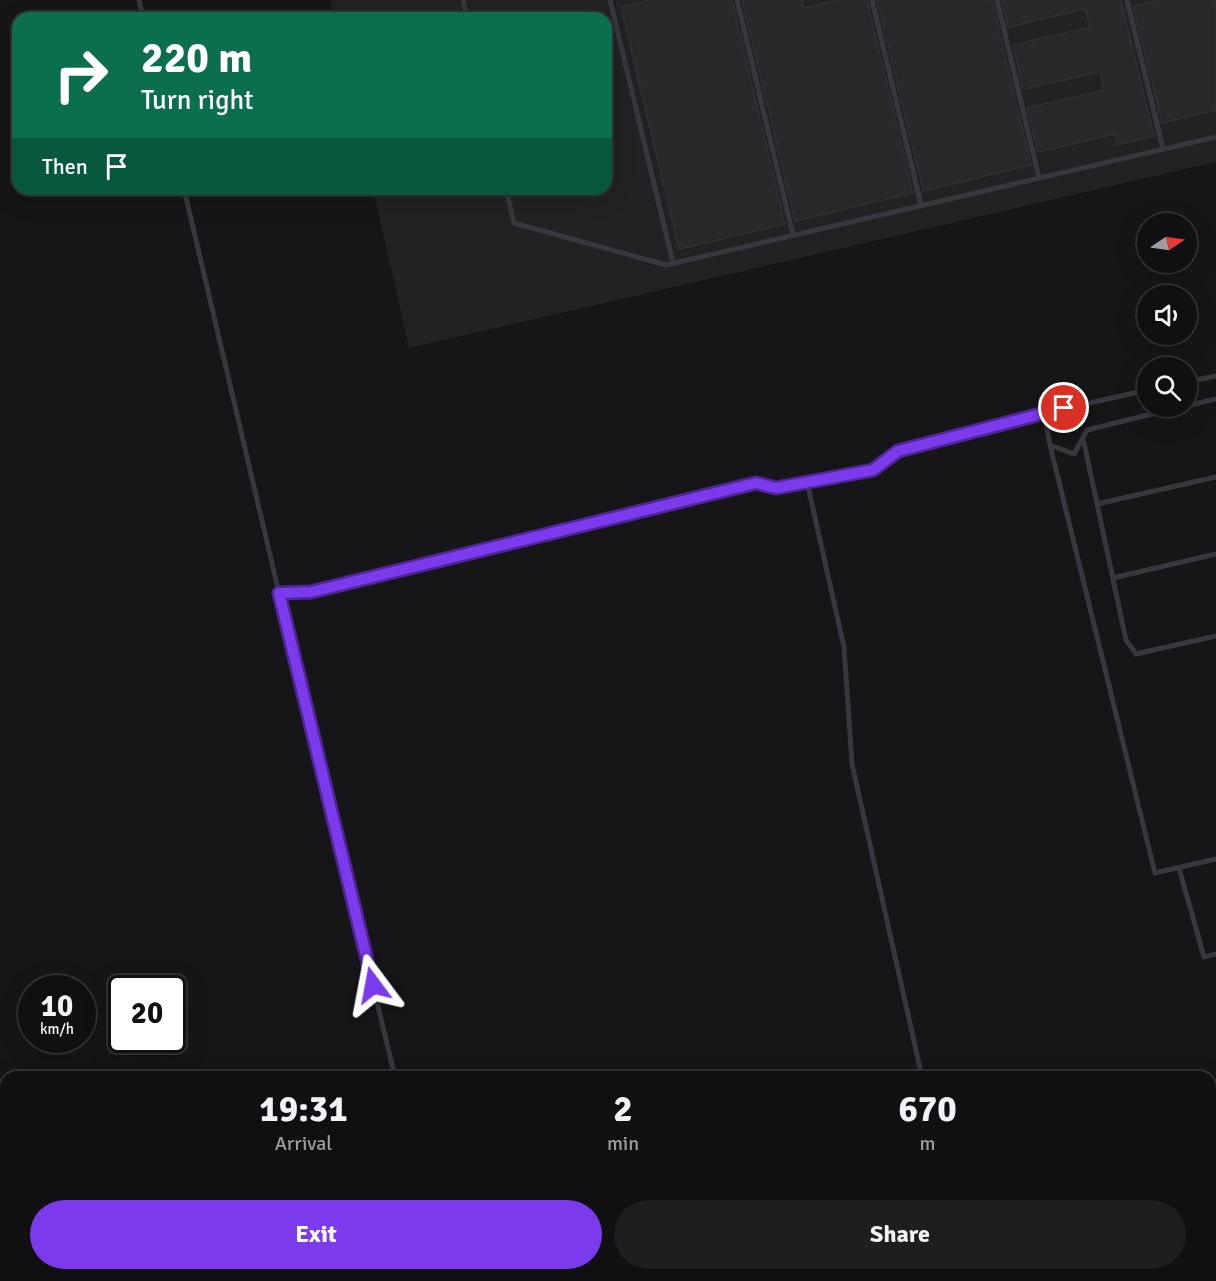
<!DOCTYPE html>
<html lang="en">
<head>
<meta charset="utf-8">
<style>
	:root { --surface:#101012; --page:#1e1e20; --text:#f1f3f6; --muted:#9c9d9f; --line:#303032; --accent:#7c3aed }
	body { margin:0; font-family:Signika,sans-serif; background:var(--page); color:var(--text); height:100vh; display:flex; flex-direction:column; font-size:22px; white-space:nowrap }
	* { box-sizing:border-box; margin:0 }
	p { font-size:20px; color:var(--muted) }
	.icon { flex:none; width:33px; height:33px; fill:none; stroke:currentColor; stroke-width:2; stroke-linecap:round; stroke-linejoin:round }
	.map { position:relative; flex:1; overflow:hidden }
	.drawer { position:absolute; left:0px; top:1071px; width:1216px; height:210px; display:flex; flex-direction:column; background:var(--surface); border-radius:18px 18px 0 0; box-shadow:0 6px 24px #0002,0 0 0 2px var(--line) }
	.drawer>* { flex:none }
	.top-card { position:absolute; left:12px; top:12px; width:600px; height:183px; border-radius:18px; box-shadow:0 6px 24px #0002,0 0 0 2px var(--line); background:#0b6e4f; color:#fff; overflow:hidden }
	.needle { width:39px; rotate:77deg }
	.buttons { position:absolute; left:1137px; top:213px; display:grid; gap:12px }
	.buttons a { display:grid; place-items:center; width:60px; height:60px; border-radius:50%; background:var(--surface); box-shadow:0 6px 24px #0002,0 0 0 2px var(--line); font-size:30px }
	.speed { position:absolute; left:18px; top:975px; display:flex; gap:12px; font-size:30px; font-weight:700; text-align:center }
	.speed>* { display:grid; place-content:center; width:78px; height:78px; border-radius:50%; background:var(--surface); box-shadow:0 6px 24px #0002,0 0 0 2px var(--line); line-height:1 }
	.speed small { font-size:15px; font-weight:400 }
	.speed .limit { border:3px solid #111; border-radius:9px; background:#fff; color:#111 }
	.pin { position:absolute; display:grid; place-items:center; width:51px; height:51px; color:#fff; margin:-26px; border:3px solid #fff; border-radius:50%; box-shadow:0 2px 6px #0007 }
	.me { position:absolute; width:66px; margin:-33px; rotate:347deg; stroke-linejoin:round; filter:drop-shadow(0 0 4px #0008) }
	.turn { display:flex; align-items:center; gap:21px; height:126px; padding:0 30px; font-size:27px }
	.turn .icon { width:78px; height:78px; stroke-width:2.5 }
	.turn b { display:block; font-size:42px; line-height:51px }
	.then { display:flex; align-items:center; height:57px; padding:0 30px; background:#0003; gap:12px; font-size:22px }
	.eta { display:flex; justify-content:space-evenly; align-items:center; height:102px; text-align:center }
	.eta b { font-size:36px; font-weight:700; line-height:42px }
	.primary-button { display:flex; gap:12px; margin-top:auto; padding:12px 30px }
	.primary-button a { flex:1; height:69px; border-radius:36px; background:var(--accent); color:#fff; font-size:24px; font-weight:700; line-height:69px; text-align:center }
	.primary-button a+a { background:var(--page); color:var(--text) }
	.map>svg:first-child { display:block }
	.built { fill:#222225 }
	.building { fill:#29292c; stroke:#303034; stroke-width:1.5 }
	.lines { fill:none; stroke-linecap:round; stroke-linejoin:round }
	.service { stroke:#37383d; stroke-width:5 }
	.route-casing { stroke:#51269a; stroke-width:15 }
	.route { stroke:#7c3aed; stroke-width:10 }
</style>
</head>
<body>
<div class="map">
<svg width="1216" height="1281" viewBox="0 0 1216 1281">
	<rect width="100%" height="100%" fill="#161618"/>
	<path class="built" d="M 330,0 L 1216,0 L 1216,162 L 409,348 L 373,189 L 606,189 L 606,18 L 334,18 Z"/>
	<path class="building" d="M 649,0 L 732,0 L 785,224 L 679,249 L 621,7 Z
		M 742,0 L 802,0 L 804,8 L 836,0 L 867,0 L 913,193 L 795,221 Z
		M 877,0 L 992,0 L 1031,165 L 923,191 Z
		M 1002,0 L 1121,0 L 1154,136 L 1117,145 L 1115,134 L 1038,152 L 1027,108 L 1104,90 L 1100,72 L 1023,89 L 1013,45 L 1090,27 L 1085,9 L 1008,27 Z
		M 1158,0 L 1216,0 L 1216,110 L 1162,123 L 1133,6 Z"/>
	<g class="lines">
		<path class="service" d="M 139,0 L 143,18
			M 463,0 L 467,18
			M 610,0 L 673,263
			M 737,0 L 793,235
			M 872,0 L 921,205
			M 997,0 L 1039,178
			M 1127,0 L 1163,149
			M 184,189 L 279,593 L 311,592 L 756,483 L 776,488 L 873,470 L 898,451 L 1044,413 L 1148,390
			M 506,189 L 514,223 L 666,265 L 1216,137
			M 1186,382 L 1216,376
			M 1186,406 L 1216,399
			M 1044,413 L 1050,445 L 1074,454 L 1087,430 L 1184,406
			M 1083,438 L 1126,640 L 1136,654 L 1216,636
			M 1050,445 L 1155,873 L 1216,859
			M 807,482 L 844,647 L 852,764 L 922,1077
			M 1097,504 L 1216,477
			M 1113,578 L 1216,554
			M 279,593 L 395,1077
			M 1179,868 L 1204,957 L 1216,954
			M 442,1275 L 444,1281
			M 800,1275 L 801,1281
			M 206,1281 L 232,1275"/>
	</g>
	<g class="lines">
		<g class="route-casing">
			<path id="route" d="M 373,985 L 279,593 L 311,592 L 756,483 L 776,488 L 873,470 L 898,451 L 1064,408"/>
		</g>
		<use href="#route" class="route"/>
	</g>
</svg>
<div class="buttons">
<a><svg class="needle" viewBox="-14 -14 28 28"><path d="M0-13l5 13h-10z" fill="#e53935"/><path d="M0 13l5-13h-10z" fill="#9c9d9f"/></svg></a>
<a><svg class="icon" aria-label="sound" viewBox="0 0 24 24"><path d="M4 9h4l5-4v14l-5-4H4zM17 9q2 3 0 6"/></svg></a>
<a><svg class="icon" aria-label="search" viewBox="0 0 24 24"><circle cx="10" cy="10" r="6"/><path d="M15 15l6 6"/></svg></a>
</div>
<div class="speed"><div>10<small>km/h</small></div><div class="limit">20</div></div>
<div class="pin" style="left:1064px;top:408px;background:#d93025"><svg class="icon" aria-label="arrive" viewBox="0 0 24 24"><path d="M6 21V4h12l-3 4 3 4H6"/></svg></div>
<svg class="me" style="left:373px;top:985px" viewBox="-20 -20 40 40"><path d="M0-17L14 15 0 8-14 15z" fill="#7c3aed" stroke="#fff" stroke-width="4"/></svg>
<div class="top-card">
<div class="turn"><svg class="icon" aria-label="right" viewBox="0 0 24 24"><path d="M7 20v-9h11M14 6l5 5-5 5"/></svg><div><b>220 m</b>Turn right</div></div>
<div class="then">Then<svg class="icon" aria-label="arrive" viewBox="0 0 24 24"><path d="M6 21V4h12l-3 4 3 4H6"/></svg></div>
</div>
<section class="drawer">
<div class="eta">
<div><b>19:31</b><p>Arrival</p></div>
<div><b>2</b><p>min</p></div>
<div><b>670</b><p>m</p></div>
</div>
<div class="primary-button"><a>Exit</a><a>Share</a></div>
</section>
</div>
</body>
</html>
